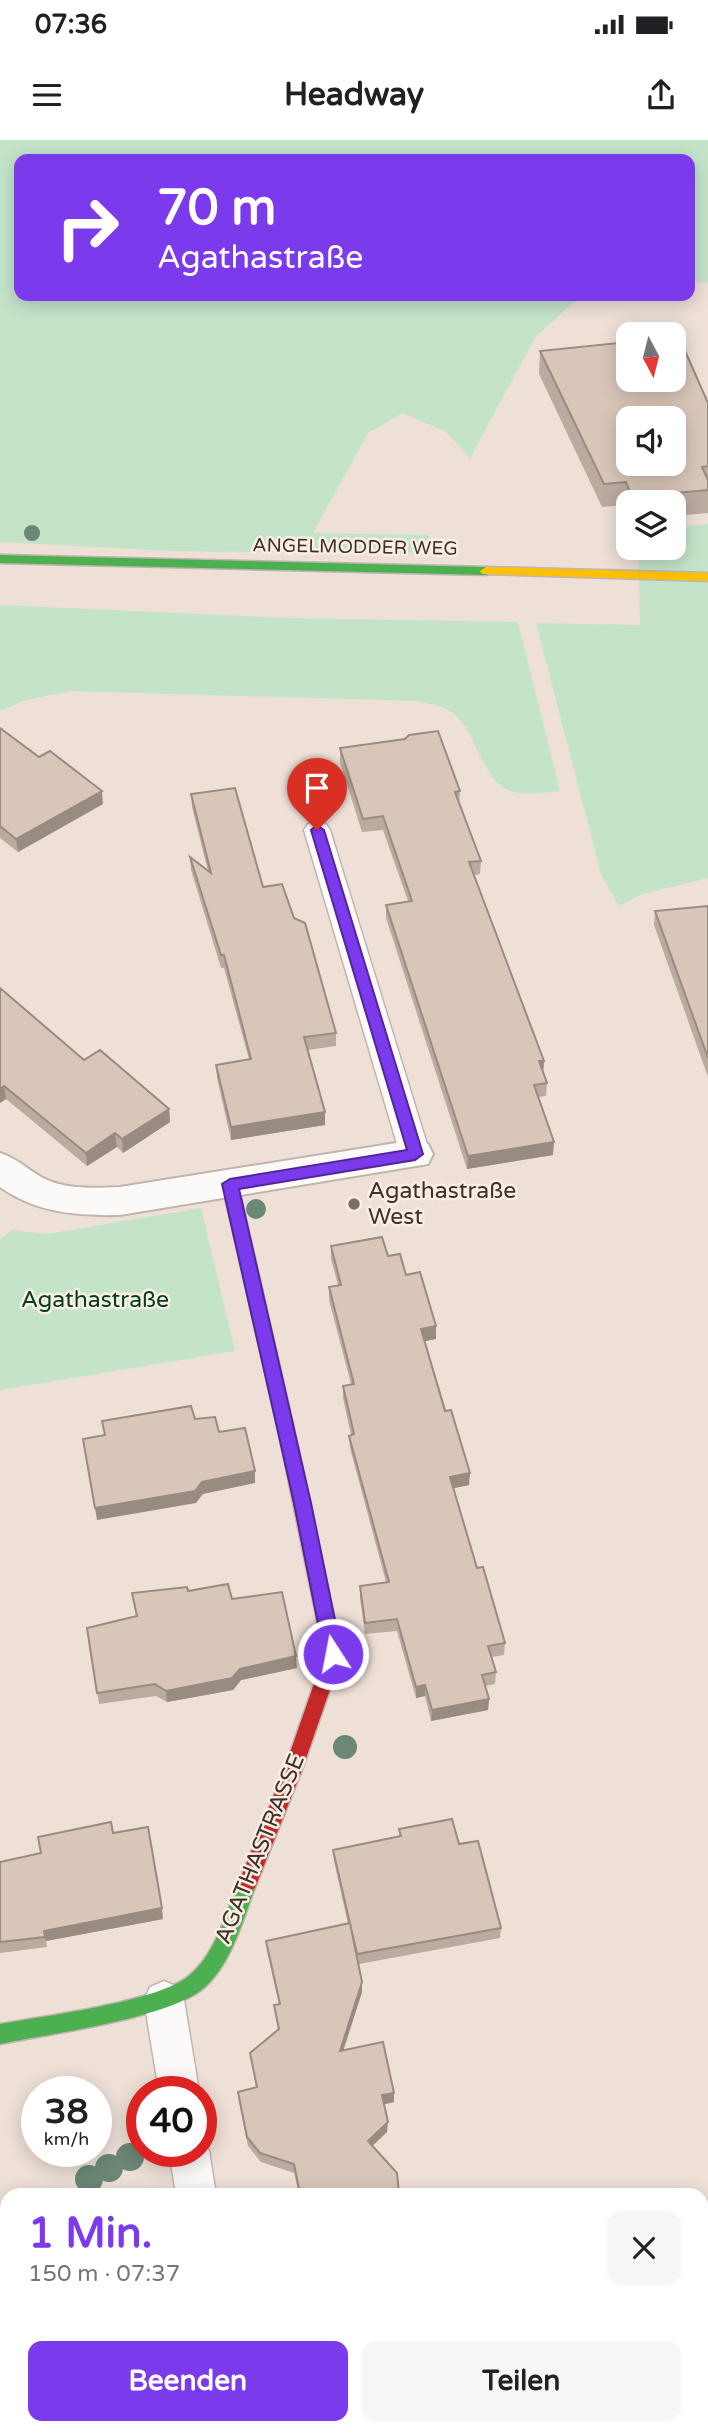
<!DOCTYPE html>
<html lang="de">
<head>
<meta charset="utf-8">
<style>
	:root { --surface:#fff; --page:#f6f6f6; --text:#202124; --muted:#757577; --accent:#7c3aed }
	body { margin:0; font-family:"Varela Round",sans-serif; background:var(--page); color:var(--text); height:100vh; display:flex; flex-direction:column; font-size:26px; white-space:nowrap }
	* { box-sizing:border-box; margin:0 }
	p { font-size:23px; color:var(--muted) }
	.icon { flex:none; width:38px; height:38px; fill:none; stroke:currentColor; stroke-width:2; stroke-linecap:round; stroke-linejoin:round }
	.map { position:relative; flex:1; overflow:hidden }
	.panel { position:absolute; left:0px; top:2048px; width:709px; height:247px; display:flex; flex-direction:column; background:var(--surface); border-radius:21px 21px 0 0; box-shadow:0 4px 18px #0003 }
	.panel>* { flex:none }
	.hud { position:absolute; left:14px; top:14px; width:681px; height:147px; border-radius:14px; box-shadow:0 4px 18px #0003; background:#7c3aed; color:#fff; overflow:hidden }
	.needle { width:46px; rotate:173deg }
	.tools { position:absolute; left:616px; top:182px; display:grid; gap:14px }
	.tools a { display:grid; place-items:center; width:70px; height:70px; border-radius:14px; background:var(--surface); box-shadow:0 4px 18px #0003; font-size:35px }
	.speed { position:absolute; left:21px; top:1936px; display:flex; gap:14px; font-size:35px; font-weight:700; text-align:center }
	.speed>* { display:grid; place-content:center; width:91px; height:91px; border-radius:50%; background:var(--surface); box-shadow:0 4px 18px #0003; line-height:1 }
	.speed small { font-size:18px; font-weight:400 }
	.speed .limit { border:10px solid #d22; background:#fff; color:#111 }
	.pin { position:absolute; display:grid; place-items:center; width:60px; height:60px; color:#fff; margin:-72px -30px; border-radius:50% 50% 50% 0; rotate:-45deg; box-shadow:0 0 7px #0007 }
	.pin .icon { rotate:45deg }
	.me { position:absolute; width:77px; margin:-38px; rotate:349deg; stroke-linejoin:round; filter:drop-shadow(0 0 5px #0008) }
	.turn { display:flex; align-items:center; gap:24px; height:147px; padding:0 28px; font-size:32px }
	.turn .icon { width:91px; height:91px; stroke-width:2.5 }
	.turn b { display:block; font-size:49px; line-height:60px }
	.round { display:grid; place-items:center; flex:none; width:74px; height:74px; border-radius:14px; background:var(--page) }
	.overview { display:flex; align-items:center; justify-content:space-between; height:119px; padding:0 28px }
	h1 { font-size:42px; font-weight:800; line-height:52px; color:var(--accent) }
	.primary-button { display:flex; gap:14px; margin-top:auto; padding:14px 28px }
	.primary-button a { flex:1; height:80px; border-radius:14px; background:var(--accent); color:#fff; font-size:28px; font-weight:800; line-height:80px; text-align:center }
	.primary-button a+a { background:var(--page); color:var(--text) }
	.status { display:flex; justify-content:space-between; align-items:center; height:49px; padding:0 35px; background:var(--surface); direction:ltr }
	.status svg { height:19px; fill:currentColor }
	header { display:flex; justify-content:space-between; align-items:center; height:91px; padding:0 28px; background:var(--surface); font-size:32px; font-weight:800 }
	.map>svg:first-child { display:block }
	.green { fill:#c4e4ca }
	.lines { fill:none; stroke-linecap:round; stroke-linejoin:round }
	.lane-casing { stroke:#c0b5ae; stroke-width:3 }
	.street-casing { stroke:#c0b5ae; stroke-width:4 }
	.fast-casing { stroke:#c0b5ae; stroke-width:3 }
	.slow-casing { stroke:#c0b5ae; stroke-width:3 }
	.jam-casing { stroke:#c0b5ae; stroke-width:3 }
	.lane { fill:#fcfaf9; fill-rule:evenodd }
	.street { fill:#fcfaf9; fill-rule:evenodd }
	.fast { fill:#4caf50; fill-rule:evenodd }
	.slow { fill:#ffc107; fill-rule:evenodd }
	.jam { fill:#c62828; fill-rule:evenodd }
	.tree { fill:#6b8775 }
	.wall { fill:#bbaa9f }
	.shaded-wall { fill:#988b82 }
	.building { fill:#d9c6b9; stroke:#988b82; stroke-width:2; fill-rule:evenodd }
	.route { fill:#7c3aed; stroke:#51269a; stroke-width:2 }
	.poi-dot { fill:#7b7068; stroke:#fdeee4; stroke-width:2.5 }
	.labels { text-anchor:middle; dominant-baseline:central; stroke-width:5; stroke-linejoin:round; paint-order:stroke }
	.far-street-label { font-size:19px; fill:#3d332d; stroke:#fdeee4 }
	.poi-label { font-size:23px; fill:#3d332d; stroke:#fdeee4; text-anchor:start }
	.park-label { font-size:23px; fill:#003e24; stroke:#fdeee4 }
	.street-label { font-size:23px; fill:#3d332d; stroke:#fdeee4 }
</style>
</head>
<body>
<div class="status"><b>07:36</b><svg viewBox="0 0 49 12"><path d="M0 12V9h3v3zM5 12V6h3v6zM10 12V3h3v9zM15 12V0h3v12zM26 1h20v11H26zM47 4h2v5h-2z"/></svg></div>
<header><svg class="icon" aria-label="menu" viewBox="0 0 24 24"><path d="M4 6h16M4 12h16M4 18h16"/></svg>Headway<svg class="icon" aria-label="share" viewBox="0 0 24 24"><path d="M12 15V3M7 8l5-5 5 5M5 13v7h14v-7"/></svg></header>
<div class="map">
<svg width="708" height="2293" viewBox="0 0 708 2293">
	<rect width="100%" height="100%" fill="#eee0d7"/>
	<path class="green" d="M 0,0 L 708,0 L 708,143 L 690,141 L 690,19 L 19,19 L 19,156 L 581,156 L 536,196 L 470,318 L 446,292 L 403,273 L 368,293 L 313,393 L 429,395 L 434,414 L 169,411 L 0,402 Z
		M 708,384 L 708,738 L 642,754 L 619,766 L 601,734 L 536,483 L 640,485 L 638,408 L 674,408 L 674,388 Z
		M 0,465 L 287,478 L 518,482 L 560,651 C 499,660 496,648 471,597 C 466,586 457,574 446,569 C 438,564 424,563 414,561 L 70,551 L 23,561 L 0,571 Z
		M 201,1068 L 235,1211 L 0,1250 L 0,1100 L 11,1090 L 47,1094 Z"/>
	<g class="lines">
		<g class="lane-casing">
			<path id="lane" d="M 317,681 L 326,684 L 330,690 L 430,1014 L 426,1022 L 415,1025 L 404,1022 L 400,1014 L 304,690 L 308,684 Z
				M 164,1841 L 178,1847 L 184,1860 L 199,1951 L 159,1951 L 144,1860 L 150,1847 Z
				M 201,1996 L 209,2011 L 216,2054 L 176,2054 L 169,2011 L 201,2011 Z
				M 109,2287 L 153,2287 L 154,2293 L 110,2293 Z"/>
		</g>
		<g class="street-casing">
			<path id="street" d="M 415,1000 L 428,1004 L 433,1014 L 428,1024 L 120,1075 C 77,1076 37,1073 0,1047 L 0,1013 C 17,1018 28,1030 43,1038 C 66,1050 95,1048 120,1047 Z"/>
		</g>
		<g class="fast-casing">
			<path id="fast" d="M 0,415 L 486,427 L 492,431 L 486,435 L 0,423 Z
				M 248,1733 L 255,1736 L 257,1742 C 244,1776 233,1821 205,1847 C 172,1878 48,1894 0,1904 L 0,1884 C 44,1876 159,1862 190,1835 C 218,1811 227,1768 241,1736 Z"/>
		</g>
		<g class="slow-casing">
			<path id="slow" d="M 486,427 L 708,433 L 708,441 L 482,434 L 480,431 Z
				M 230,1038 L 238,1044 L 293,1284 L 291,1289 L 279,1289 L 277,1284 L 222,1044 Z"/>
		</g>
		<g class="jam-casing">
			<path id="jam" d="M 285,1277 L 291,1279 L 293,1284 L 342,1515 L 302,1630 L 255,1748 L 248,1751 L 241,1748 L 239,1742 L 284,1630 L 324,1515 L 277,1284 L 279,1279 Z"/>
		</g>
		<use href="#lane" class="lane"/>
		<use href="#street" class="street"/>
		<use href="#fast" class="fast"/>
		<use href="#slow" class="slow"/>
		<use href="#jam" class="jam"/>
	</g>
	<g class="tree">
		<circle cx="32" cy="393" r="8"/>
		<circle cx="256" cy="1069" r="10"/>
		<circle cx="345" cy="1607" r="12"/>
		<circle cx="130" cy="2017" r="14"/>
		<circle cx="109" cy="2028" r="14"/>
		<circle cx="89" cy="2039" r="14"/>
	</g>
	<path class="wall" d="M 540,211 L 708,263 L 708,373 L 674,376 L 674,362 L 628,362 L 628,377 L 624,365 L 602,367 L 539,234 Z
		M 0,588 L 39,617 L 103,664 L 18,712 L 0,698 Z
		M 340,608 L 460,651 L 459,664 L 481,721 L 480,734 L 474,735 L 544,921 L 543,933 L 547,943 L 546,956 L 538,957 L 553,1015 L 467,1029 L 386,778 L 386,765 L 408,761 L 383,690 L 362,692 L 340,622 Z
		M 191,654 L 263,747 L 294,778 L 336,893 L 336,906 L 308,910 L 325,985 L 231,1000 L 217,938 L 216,925 L 249,919 L 224,828 L 221,828 L 191,730 L 190,717 L 208,731 L 192,667 Z
		M 708,766 L 708,937 L 654,785 L 655,771 Z
		M 0,848 L 84,920 L 169,969 L 170,982 L 123,1013 L 117,1007 L 87,1026 L 6,959 L 0,963 Z
		M 331,1106 L 388,1116 L 406,1135 L 436,1199 L 425,1201 L 469,1345 L 454,1348 L 477,1428 L 505,1503 L 504,1515 L 492,1517 L 496,1532 L 495,1544 L 485,1546 L 489,1559 L 488,1570 L 431,1581 L 425,1556 L 416,1558 L 397,1491 L 365,1494 L 360,1458 L 360,1446 L 386,1442 L 350,1308 L 349,1296 L 351,1295 L 343,1258 L 343,1246 L 351,1244 L 329,1160 L 329,1147 L 338,1145 L 331,1119 Z
		M 188,1451 L 232,1459 L 297,1528 L 241,1540 L 233,1550 L 167,1562 L 156,1556 L 99,1564 L 87,1488 L 136,1476 L 132,1453 Z
		M 399,1689 L 459,1704 L 501,1788 L 500,1798 L 359,1824 L 362,1842 L 362,1852 L 343,1910 L 394,1953 L 394,1962 L 384,1964 L 387,1992 L 372,2006 L 399,2054 L 299,2054 L 294,2033 L 261,2022 L 248,2006 L 239,1962 L 238,1952 L 256,1947 L 250,1913 L 278,1890 L 274,1865 L 279,1864 L 267,1811 L 266,1801 L 348,1784 L 334,1721 L 333,1710 L 399,1697 Z
		M 113,1693 L 163,1779 L 46,1801 L 47,1807 L 0,1813 L 0,1722 L 41,1713 Z
		M 653,2287 L 702,2287 L 708,2293 L 654,2293 Z"/>
	<path class="shaded-wall" d="M 102,651 L 103,664 L 18,712 L 16,699 Z
		M 539,921 L 544,921 L 543,934 Z
		M 4,946 L 6,959 L 0,963 L 0,949 Z
		M 169,969 L 170,982 L 123,1013 L 122,999 Z
		M 325,972 L 325,985 L 231,1000 L 231,987 Z
		M 115,993 L 117,1007 L 87,1026 L 86,1013 Z
		M 554,1002 L 553,1015 L 467,1029 L 468,1016 Z
		M 436,1186 L 436,1199 L 421,1202 L 421,1189 Z
		M 255,1331 L 255,1343 L 203,1354 L 196,1363 L 97,1380 L 95,1368 L 202,1342 Z
		M 470,1333 L 469,1345 L 450,1349 L 450,1337 Z
		M 296,1516 L 297,1528 L 241,1540 L 233,1550 L 167,1562 L 166,1551 L 240,1529 Z
		M 425,1545 L 425,1556 L 416,1558 L 416,1547 Z
		M 489,1559 L 488,1570 L 431,1581 L 432,1570 Z
		M 162,1768 L 163,1779 L 46,1801 L 47,1807 L 44,1791 Z
		M 362,1842 L 362,1852 L 340,1921 L 340,1911 Z
		M 394,1953 L 394,1962 L 381,1965 L 382,1955 Z
		M 388,1982 L 387,1992 L 368,2010 L 368,2001 Z"/>
	<path class="building" d="M 674,197 L 679,197 L 708,263 L 708,326 L 702,327 L 708,340 L 708,350 L 632,357 L 626,342 L 604,344 L 540,211 L 628,202 L 628,240 L 674,240 ZM 628,278 L 674,278 L 674,324 L 628,324 Z
		M 0,588 L 39,617 L 50,611 L 102,651 L 16,699 L 0,686 Z
		M 438,591 L 460,651 L 455,652 L 481,721 L 469,722 L 544,921 L 539,921 L 547,943 L 534,945 L 554,1002 L 468,1016 L 386,765 L 412,761 L 383,676 L 363,679 L 340,608 L 405,599 L 409,595 Z
		M 235,648 L 263,747 L 282,744 L 294,778 L 305,783 L 336,893 L 304,897 L 325,972 L 231,987 L 216,925 L 251,919 L 224,815 L 221,815 L 190,717 L 211,733 L 191,654 Z
		M 708,766 L 708,918 L 655,771 Z
		M 0,848 L 84,920 L 100,910 L 169,969 L 122,999 L 115,993 L 86,1013 L 4,946 L 0,949 Z
		M 382,1097 L 388,1116 L 400,1114 L 406,1135 L 420,1132 L 436,1186 L 421,1189 L 445,1271 L 451,1270 L 470,1333 L 450,1337 L 477,1428 L 483,1427 L 505,1503 L 488,1506 L 496,1532 L 482,1535 L 489,1559 L 432,1570 L 425,1545 L 416,1547 L 397,1479 L 365,1483 L 360,1446 L 389,1442 L 349,1296 L 354,1294 L 343,1246 L 354,1244 L 329,1147 L 341,1145 L 331,1106 Z
		M 191,1266 L 195,1279 L 215,1277 L 219,1292 L 245,1288 L 255,1331 L 202,1342 L 195,1351 L 95,1368 L 83,1299 L 105,1295 L 102,1281 Z
		M 228,1444 L 232,1459 L 282,1452 L 296,1516 L 240,1529 L 232,1538 L 166,1551 L 155,1544 L 97,1553 L 87,1488 L 137,1476 L 132,1453 L 187,1447 L 188,1451 Z
		M 452,1679 L 459,1704 L 478,1701 L 501,1788 L 357,1814 L 333,1710 L 401,1696 L 399,1689 Z
		M 111,1682 L 113,1693 L 148,1687 L 162,1768 L 44,1791 L 45,1797 L 0,1802 L 0,1722 L 41,1713 L 38,1697 Z
		M 350,1783 L 362,1842 L 340,1911 L 383,1902 L 394,1953 L 382,1955 L 388,1982 L 368,2001 L 397,2033 L 399,2054 L 300,2054 L 294,2024 L 260,2013 L 247,1997 L 238,1952 L 257,1947 L 250,1913 L 279,1889 L 274,1865 L 280,1864 L 266,1801 Z
		M 7,2067 L 7,2287 L 58,2287 L 59,2293 L 0,2293 L 0,2068 Z
		M 708,2146 L 708,2293 L 659,2293 L 658,2287 L 702,2287 L 702,2147 Z"/>
	<path class="route" d="M 317,685 L 324,690 L 423,1014 L 415,1020 L 239,1049 L 311,1363 L 342,1514 L 339,1520 L 333,1522 L 327,1520 L 324,1514 L 294,1363 L 222,1044 L 230,1039 L 407,1010 L 311,690 Z"/>
	<circle class="poi-dot" cx="354" cy="1064" r="7"/>
	<g class="labels">
		<g class="far-street-label">
			<text transform="translate(355 407) rotate(1)">ANGELMODDER WEG</text>
		</g>
		<g class="poi-label">
			<text x="368" y="1051">Agathastraße<tspan x="368" dy="26">West</tspan></text>
		</g>
		<g class="park-label">
			<text x="95" y="1160">Agathastraße</text>
		</g>
		<g class="street-label">
			<text transform="translate(260 1709) rotate(-68)">AGATHASTRASSE</text>
		</g>
	</g>
</svg>
<div class="tools">
<a><svg class="needle" viewBox="-14 -14 28 28"><path d="M0-13l5 13h-10z" fill="#e53935"/><path d="M0 13l5-13h-10z" fill="#757577"/></svg></a>
<a><svg class="icon" aria-label="sound" viewBox="0 0 24 24"><path d="M4 9h4l5-4v14l-5-4H4zM17 9q2 3 0 6"/></svg></a>
<a><svg class="icon" aria-label="layers" viewBox="0 0 24 24"><path d="M12 4l9 5-9 5-9-5zM3 14l9 5 9-5"/></svg></a>
</div>
<div class="speed"><div>38<small>km/h</small></div><div class="limit">40</div></div>
<div class="pin" style="left:317px;top:690px;background:#d93025"><svg class="icon" aria-label="arrive" viewBox="0 0 24 24"><path d="M6 21V4h12l-3 4 3 4H6"/></svg></div>
<svg class="me" style="left:333px;top:1514px" viewBox="-20 -20 40 40"><circle r="17" fill="#7c3aed" stroke="#fff" stroke-width="3"/><path d="M0-11L8 9 0 5-8 9z" fill="#fff"/></svg>
<div class="hud">
<div class="turn"><svg class="icon" aria-label="right" viewBox="0 0 24 24"><path d="M7 20v-9h11M14 6l5 5-5 5"/></svg><div><b>70 m</b>Agathastraße</div></div>
</div>
<section class="panel">
<div class="overview"><div><h1>1 Min.</h1><p>150 m · 07:37</p></div><a class="round"><svg class="icon" aria-label="close" viewBox="0 0 24 24"><path d="M6 6l12 12M18 6L6 18"/></svg></a></div>
<div class="primary-button"><a>Beenden</a><a>Teilen</a></div>
</section>
</div>
</body>
</html>
